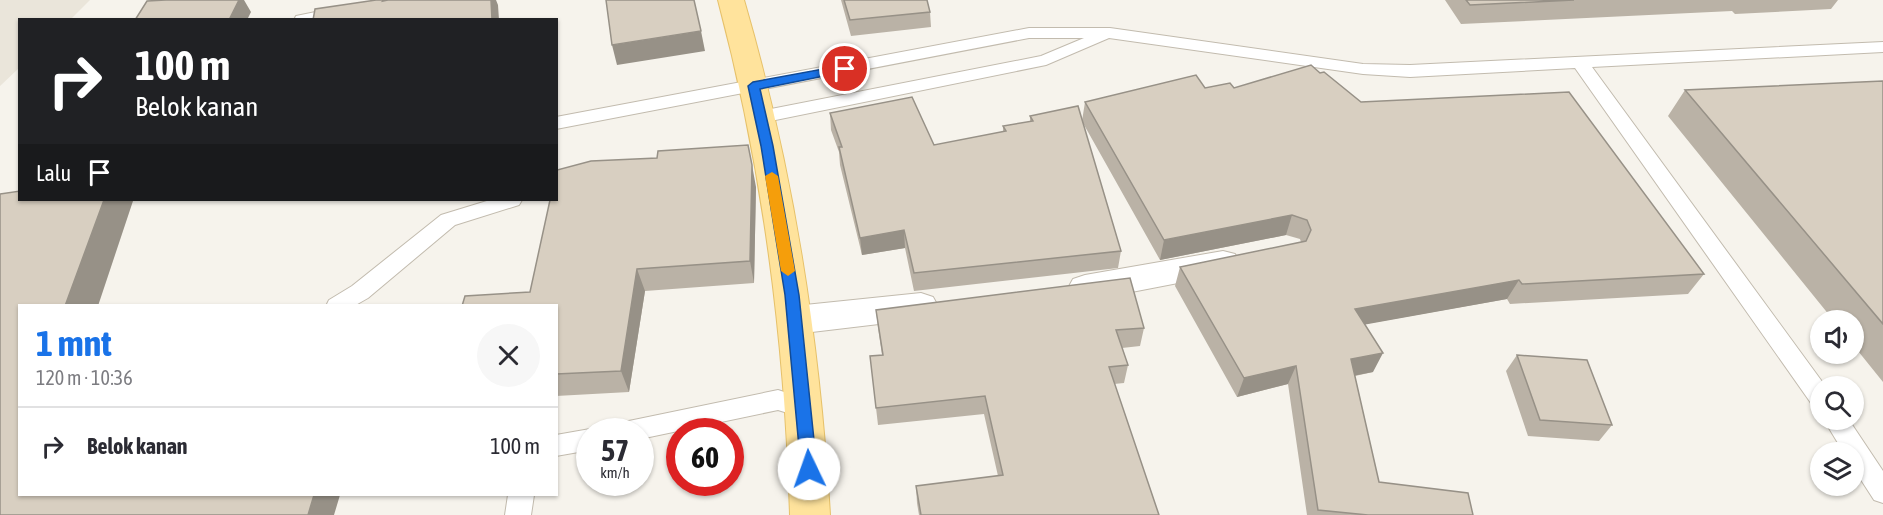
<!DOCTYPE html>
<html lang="id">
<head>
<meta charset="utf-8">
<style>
	:root { --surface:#fff; --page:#f7f7f7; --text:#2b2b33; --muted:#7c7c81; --line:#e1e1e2; --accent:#1a73e8 }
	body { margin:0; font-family:"Asap Condensed",sans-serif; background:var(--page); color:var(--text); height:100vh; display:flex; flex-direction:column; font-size:22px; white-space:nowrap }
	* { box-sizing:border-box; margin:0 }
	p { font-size:20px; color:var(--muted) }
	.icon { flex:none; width:33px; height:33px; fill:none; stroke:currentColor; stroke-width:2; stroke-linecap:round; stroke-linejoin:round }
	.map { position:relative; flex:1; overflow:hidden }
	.panel { position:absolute; left:18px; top:304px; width:540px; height:192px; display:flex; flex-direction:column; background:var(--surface); border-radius:0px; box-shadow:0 2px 4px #0004 }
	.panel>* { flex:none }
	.top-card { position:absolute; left:18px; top:18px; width:540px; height:183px; border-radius:0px; box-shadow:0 2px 4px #0004; background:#202124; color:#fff; overflow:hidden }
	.controls { position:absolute; left:1810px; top:310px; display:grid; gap:12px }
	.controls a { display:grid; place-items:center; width:54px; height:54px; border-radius:50%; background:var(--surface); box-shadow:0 2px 4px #0004; font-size:30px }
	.speed { position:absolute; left:576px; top:418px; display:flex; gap:12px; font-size:30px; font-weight:700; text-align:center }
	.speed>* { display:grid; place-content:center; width:78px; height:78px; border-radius:50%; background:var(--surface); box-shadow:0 2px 4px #0004; line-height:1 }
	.speed small { font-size:15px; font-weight:400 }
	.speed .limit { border:9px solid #d22; background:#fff; color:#111 }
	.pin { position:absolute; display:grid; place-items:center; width:51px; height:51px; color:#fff; margin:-26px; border:3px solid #fff; border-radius:50%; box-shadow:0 2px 6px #0007 }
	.me { position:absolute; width:66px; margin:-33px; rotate:357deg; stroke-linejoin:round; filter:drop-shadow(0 0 4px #0008) }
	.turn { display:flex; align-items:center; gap:21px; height:126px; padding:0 18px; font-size:27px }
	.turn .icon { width:78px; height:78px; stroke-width:2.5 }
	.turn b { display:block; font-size:42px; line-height:51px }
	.then { display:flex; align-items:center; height:57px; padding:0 18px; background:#0003; gap:12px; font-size:22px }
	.round { display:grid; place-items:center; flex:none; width:63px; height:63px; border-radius:32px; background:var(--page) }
	.head { display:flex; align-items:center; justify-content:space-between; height:102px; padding:0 18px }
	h1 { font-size:36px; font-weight:700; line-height:45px; color:var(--accent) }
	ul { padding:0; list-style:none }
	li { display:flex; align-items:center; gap:18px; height:78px; padding:0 18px; border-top:2px solid var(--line) }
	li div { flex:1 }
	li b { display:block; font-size:22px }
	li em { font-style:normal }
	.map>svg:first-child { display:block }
	.residential { fill:#eae5da }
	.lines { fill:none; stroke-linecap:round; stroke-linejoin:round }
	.service-casing { stroke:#c2bbae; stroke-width:2 }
	.minor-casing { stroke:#c2bbae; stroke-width:2 }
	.primary-casing { stroke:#e6c16a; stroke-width:2 }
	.service { fill:#fff; fill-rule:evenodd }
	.minor { fill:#fff; fill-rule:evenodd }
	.primary { fill:#ffe39c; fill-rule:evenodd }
	.wall { fill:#bab2a6 }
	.shaded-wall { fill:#979187 }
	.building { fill:#d8cfc1; stroke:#979187; stroke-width:1.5 }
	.route { fill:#1a73e8; stroke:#114b97; stroke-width:1.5 }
	.slow { fill:#f59e0b }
</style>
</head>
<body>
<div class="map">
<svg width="1883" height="515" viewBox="0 0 1883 515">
	<rect width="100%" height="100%" fill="#f6f3ec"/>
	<path class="residential" d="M 0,0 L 90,0 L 71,19 L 20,20 L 19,68 L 0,86 Z"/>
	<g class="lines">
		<g class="service-casing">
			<path id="service" d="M 340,7 L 346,8 L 348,12 L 346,16 L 328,20 L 294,20 L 296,16 Z
				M 1029,28 L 1110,28 L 1363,64 L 1410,65 L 1883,42 L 1883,52 L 1592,67 L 1826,387 L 1821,387 L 1821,409 L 1813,406 L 1575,68 L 1410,77 L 1363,74 L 1109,38 L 1046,65 L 761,123 L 754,121 L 752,117 L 754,113 L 761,111 L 1041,56 L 1084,38 L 1029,38 L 556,129 L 556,117 Z
				M 490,200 L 522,200 L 519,205 L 455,225 L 368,298 L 354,306 L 326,306 L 329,300 L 352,286 L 441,215 Z
				M 778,390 L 812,401 L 816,408 L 812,415 L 804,418 L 778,410 L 640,439 L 640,432 L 612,432 L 615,425 L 624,422 Z
				M 1824,420 L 1849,420 L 1883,471 L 1883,503 L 1874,500 L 1854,469 L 1854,453 L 1844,453 Z
				M 590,429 L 599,432 L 590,432 L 590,450 L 556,456 L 556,435 Z
				M 508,495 L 534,495 L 531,515 L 505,515 Z"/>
		</g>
		<g class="minor-casing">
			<path id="minor" d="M 1223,251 L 1235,254 L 1240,263 L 1235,272 L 1085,301 L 1073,297 L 1068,288 L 1073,279 L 1085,275 Z
				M 921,293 L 933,297 L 938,306 L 933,315 L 921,319 L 795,334 L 783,330 L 778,320 L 783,310 L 795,306 Z"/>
		</g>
		<g class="primary-casing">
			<path id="primary" d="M 718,0 L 744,0 C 793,168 820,340 830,515 L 790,515 C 785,341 763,169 718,0 Z"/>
		</g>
		<use href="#service" class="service"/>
		<use href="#minor" class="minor"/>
		<use href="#primary" class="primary"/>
	</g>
	<path class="wall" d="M 841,0 L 927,0 L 930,12 L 931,27 L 851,36 Z
		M 1445,0 L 1838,0 L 1831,9 L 1735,14 L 1732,11 L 1461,24 Z
		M 1320,73 L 1361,102 L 1704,274 L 1688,294 L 1510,304 L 1507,299 L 1365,324 L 1373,372 L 1355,376 L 1379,482 L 1473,515 L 1307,515 L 1288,384 L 1237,397 L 1175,286 L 1180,267 L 1301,242 L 1300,239 L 1286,235 L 1160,260 L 1083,123 L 1121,251 L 1118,268 L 914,291 L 905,248 L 862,255 L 840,165 L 839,152 L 831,130 L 830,113 L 934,145 L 1003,132 L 1003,126 L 1030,122 L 1030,116 L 1082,121 L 1085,102 L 1205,88 L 1234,88 Z
		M 1883,81 L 1883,382 L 1854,346 L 1854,321 L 1834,321 L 1668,116 L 1685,90 Z
		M 756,187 L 754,283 L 645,291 L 629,392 L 556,396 L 556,306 L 530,292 Z
		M 876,310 L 1144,328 L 1140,346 L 1122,348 L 1128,365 L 1124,383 L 1114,384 L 1159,515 L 919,515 L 917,503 L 916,486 L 998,476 L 984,414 L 878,425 L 870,356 L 882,355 L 878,328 Z
		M 1517,355 L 1612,425 L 1599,441 L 1528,436 L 1506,371 Z"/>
	<path class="shaded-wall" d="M 239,0 L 244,0 L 251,12 L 247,20 L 229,20 Z
		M 491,0 L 496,0 L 498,5 L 499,20 L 492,20 Z
		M 701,31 L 705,51 L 617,65 L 612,45 Z
		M 752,165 L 756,187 L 754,283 L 750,261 Z
		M 104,200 L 132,200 L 133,201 L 98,306 L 65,306 Z
		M 1292,215 L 1286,235 L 1160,260 L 1164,240 Z
		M 904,230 L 905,248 L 862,255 L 860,238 Z
		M 637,269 L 645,291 L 629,392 L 621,371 Z
		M 1519,280 L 1507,299 L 1346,328 L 1355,309 Z
		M 1383,353 L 1373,372 L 1342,378 L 1351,359 Z
		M 1296,366 L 1288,384 L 1237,397 L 1244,378 Z
		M 314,495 L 340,495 L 334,515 L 308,515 Z"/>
	<path class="building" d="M 166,0 L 239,0 L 229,20 L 135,20 L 147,1 Z
		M 376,0 L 384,0 L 383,1 L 388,0 L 491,0 L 492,20 L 313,20 L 315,9 Z
		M 606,0 L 694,0 L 701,31 L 612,45 Z
		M 844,0 L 927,0 L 930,12 L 850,20 Z
		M 1466,0 L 1574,0 L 1470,5 Z
		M 1311,65 L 1320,73 L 1324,72 L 1361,102 L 1569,92 L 1704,274 L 1522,284 L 1519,280 L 1355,309 L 1383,353 L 1351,359 L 1379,482 L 1468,493 L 1473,515 L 1368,515 L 1318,510 L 1296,366 L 1244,378 L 1180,267 L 1306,241 L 1311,230 L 1307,220 L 1292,215 L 1164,240 L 1085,102 L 1196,75 L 1205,88 L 1230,83 L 1234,88 Z
		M 1883,81 L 1883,324 L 1685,90 Z
		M 912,97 L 934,145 L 1006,131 L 1003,126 L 1033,121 L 1030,116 L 1078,106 L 1121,251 L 914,273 L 904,230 L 860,238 L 839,147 L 842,147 L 830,113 Z
		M 748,145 L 752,165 L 750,261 L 637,269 L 621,371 L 556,374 L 556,306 L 462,306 L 465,296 L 530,292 L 550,200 L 556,200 L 557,170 L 591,161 L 657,158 L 658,151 Z
		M 20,191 L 20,200 L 104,200 L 65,306 L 20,306 L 20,495 L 314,495 L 308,515 L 0,515 L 0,194 Z
		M 1130,278 L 1144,328 L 1116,330 L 1128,365 L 1109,367 L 1159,515 L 921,515 L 916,486 L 1003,475 L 985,396 L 876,408 L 870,356 L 883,355 L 876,310 Z
		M 1517,355 L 1587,360 L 1612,425 L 1540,420 Z"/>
	<path class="route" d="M 845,65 L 851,69 L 849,71 L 760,89 L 773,146 L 799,295 L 817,469 L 814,474 L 809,476 L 803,474 L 801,469 L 785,295 L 761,146 L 748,86 L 753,82 Z"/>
	<path class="slow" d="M 772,172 L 778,176 L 795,271 L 788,276 L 781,271 L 765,176 Z"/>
</svg>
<div class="controls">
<a><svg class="icon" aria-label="sound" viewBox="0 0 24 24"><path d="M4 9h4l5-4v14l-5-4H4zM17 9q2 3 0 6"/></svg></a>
<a><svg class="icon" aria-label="search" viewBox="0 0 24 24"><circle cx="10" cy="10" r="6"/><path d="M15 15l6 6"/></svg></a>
<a><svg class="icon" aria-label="layers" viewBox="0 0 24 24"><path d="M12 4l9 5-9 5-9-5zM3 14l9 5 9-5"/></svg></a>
</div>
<div class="speed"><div>57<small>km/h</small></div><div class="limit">60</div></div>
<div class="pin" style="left:845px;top:69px;background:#d93025"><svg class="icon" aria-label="arrive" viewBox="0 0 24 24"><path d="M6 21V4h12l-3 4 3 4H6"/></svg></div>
<svg class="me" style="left:809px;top:469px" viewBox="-20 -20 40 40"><circle r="19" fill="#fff"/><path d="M0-13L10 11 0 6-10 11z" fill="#1a73e8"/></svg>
<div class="top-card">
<div class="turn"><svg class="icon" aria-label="right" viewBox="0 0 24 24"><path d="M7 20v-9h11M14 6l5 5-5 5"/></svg><div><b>100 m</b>Belok kanan</div></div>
<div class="then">Lalu<svg class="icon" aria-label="arrive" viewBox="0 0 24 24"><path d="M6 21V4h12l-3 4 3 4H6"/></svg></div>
</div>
<section class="panel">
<div class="head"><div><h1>1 mnt</h1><p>120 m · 10:36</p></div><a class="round"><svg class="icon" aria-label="close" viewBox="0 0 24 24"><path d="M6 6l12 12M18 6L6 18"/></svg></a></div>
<ul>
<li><svg class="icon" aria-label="right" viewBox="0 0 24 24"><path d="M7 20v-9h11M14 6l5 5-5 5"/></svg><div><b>Belok kanan</b></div><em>100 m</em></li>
</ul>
</section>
</div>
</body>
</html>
